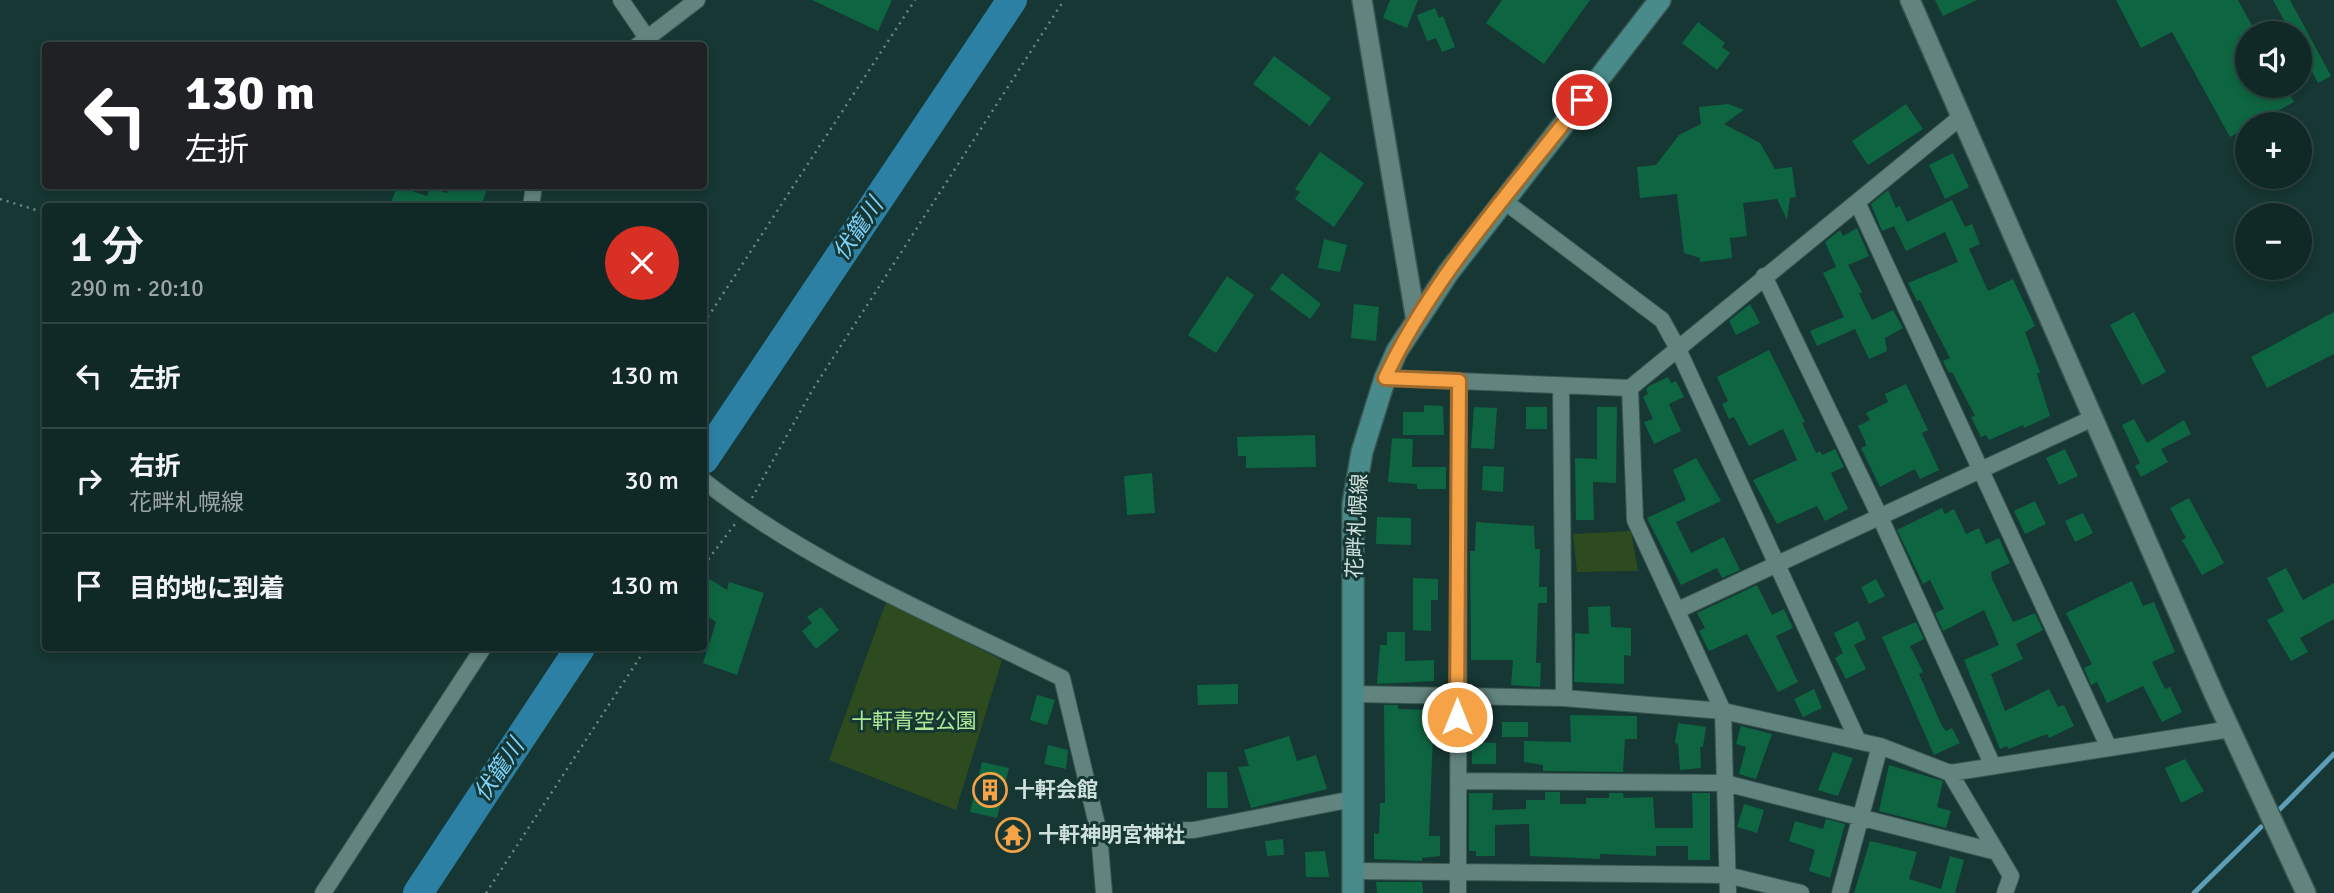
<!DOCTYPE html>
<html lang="ja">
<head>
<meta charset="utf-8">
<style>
	:root { --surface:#102926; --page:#19312e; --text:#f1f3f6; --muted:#9ca6a7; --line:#304543 }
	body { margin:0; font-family:Signika,"Noto Sans JP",sans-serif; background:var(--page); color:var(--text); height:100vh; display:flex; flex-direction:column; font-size:26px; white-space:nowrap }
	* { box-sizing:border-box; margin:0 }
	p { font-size:23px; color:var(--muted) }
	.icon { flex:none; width:38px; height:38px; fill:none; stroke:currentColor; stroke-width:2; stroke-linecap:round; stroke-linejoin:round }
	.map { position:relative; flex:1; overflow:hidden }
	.details { position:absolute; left:42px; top:203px; width:665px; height:448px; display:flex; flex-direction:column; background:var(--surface); border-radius:7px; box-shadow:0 4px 10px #0003,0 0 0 2px var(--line) }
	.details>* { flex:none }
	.guide { position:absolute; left:42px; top:42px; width:665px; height:147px; border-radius:7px; box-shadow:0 4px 10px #0003,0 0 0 2px var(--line); background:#202124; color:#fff; overflow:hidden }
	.controls { position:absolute; left:2235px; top:21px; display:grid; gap:14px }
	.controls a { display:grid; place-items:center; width:77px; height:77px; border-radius:50%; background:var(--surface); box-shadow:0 4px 10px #0003,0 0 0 2px var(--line); font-size:35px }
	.pin { position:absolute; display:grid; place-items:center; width:60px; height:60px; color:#fff; margin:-30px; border:4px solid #fff; border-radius:50%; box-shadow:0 2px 7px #0007 }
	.me { position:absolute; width:77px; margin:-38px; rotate:0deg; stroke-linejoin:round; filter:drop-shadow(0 0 5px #0008) }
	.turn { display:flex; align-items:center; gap:24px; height:147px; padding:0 28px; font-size:32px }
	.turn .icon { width:91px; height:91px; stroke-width:2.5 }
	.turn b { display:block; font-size:49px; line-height:60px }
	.round { display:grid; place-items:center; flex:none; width:74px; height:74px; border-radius:37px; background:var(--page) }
	.head { display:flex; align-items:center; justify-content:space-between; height:119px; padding:0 28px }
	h1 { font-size:42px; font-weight:600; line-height:52px }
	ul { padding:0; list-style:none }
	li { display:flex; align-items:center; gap:21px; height:105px; padding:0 28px; border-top:2px solid var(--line) }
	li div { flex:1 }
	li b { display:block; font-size:26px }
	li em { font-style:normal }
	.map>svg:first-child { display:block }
	.green { fill:#2d4b1e }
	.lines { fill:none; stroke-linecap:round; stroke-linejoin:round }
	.stream { stroke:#5d9db5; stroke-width:5 }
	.river { stroke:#2c80a4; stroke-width:30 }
	.building { fill:#0e6542 }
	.minor-casing { stroke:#3a5551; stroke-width:18 }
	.tertiary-casing { stroke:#3a5551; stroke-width:22 }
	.secondary-casing { stroke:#3a5551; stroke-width:24 }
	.path { stroke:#6e8884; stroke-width:2.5; stroke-dasharray:2 5; stroke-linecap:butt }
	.minor { stroke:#62847e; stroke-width:16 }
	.tertiary { stroke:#62847e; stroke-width:19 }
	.secondary { stroke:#498a8a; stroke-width:21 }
	.route-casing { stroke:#9f6a2e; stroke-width:18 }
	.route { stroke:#f5a346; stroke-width:12 }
	.labels { text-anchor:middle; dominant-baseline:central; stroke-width:6; stroke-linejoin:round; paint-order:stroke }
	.street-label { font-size:21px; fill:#cee0dc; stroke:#163733 }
	.park-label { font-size:21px; fill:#afe995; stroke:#163733 }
	.poi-label { font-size:21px; font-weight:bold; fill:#cee0dc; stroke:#163733; text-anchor:start }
	.water-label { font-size:23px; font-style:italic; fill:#7dd2fb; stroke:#163733 }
</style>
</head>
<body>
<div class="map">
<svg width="2334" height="893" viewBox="0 0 2334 893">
	<rect width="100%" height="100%" fill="#163733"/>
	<path class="green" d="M 1631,531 L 1638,571 L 1577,572 L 1573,534 Z
		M 886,602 L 1002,660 L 956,810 L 829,760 Z"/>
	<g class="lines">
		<path class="stream" d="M 2277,812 L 2334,754
			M 2194,893 L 2261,827"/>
		<path class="river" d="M 704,459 L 1012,0
			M 418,893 L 580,648"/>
	</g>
	<path class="building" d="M 812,0 L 892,0 L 878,31 Z
		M 1390,0 L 1418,0 L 1407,28 L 1383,18 Z
		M 1502,0 L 1590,0 L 1544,64 L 1486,23 Z
		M 1935,0 L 1977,0 L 1943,16 Z
		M 2116,0 L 2238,0 L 2256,33 L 2247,33 L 2247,86 L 2285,86 L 2294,102 L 2253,124 L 2247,124 L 2247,128 L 2230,137 L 2172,32 L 2141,48 Z
		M 2273,0 L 2290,0 L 2331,76 L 2318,83 L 2300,49 L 2300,33 L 2291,33 Z
		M 1435,8 L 1439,18 L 1443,16 L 1455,47 L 1442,52 L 1436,38 L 1427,41 L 1417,15 Z
		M 1698,22 L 1725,43 L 1722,47 L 1730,53 L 1717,70 L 1682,43 Z
		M 1274,56 L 1331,98 L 1310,126 L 1253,84 Z
		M 1728,104 L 1744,110 L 1724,124 L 1760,143 L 1775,169 L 1792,167 L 1796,197 L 1790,198 L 1787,220 L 1777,199 L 1743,203 L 1747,236 L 1730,238 L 1732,258 L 1700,262 L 1700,258 L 1684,253 L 1677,194 L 1640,198 L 1637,167 L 1656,165 L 1679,135 L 1701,124 L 1699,107 Z
		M 1906,104 L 1923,129 L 1868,165 L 1852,141 Z
		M 1320,152 L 1364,183 L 1334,227 L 1295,199 L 1300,192 L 1295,189 Z
		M 1953,153 L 1969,187 L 1945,199 L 1929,165 Z
		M 397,186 L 427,196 L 430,188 L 447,193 L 450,186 L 488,186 L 481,206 L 390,206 Z
		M 1888,190 L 1896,208 L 1900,206 L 1907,222 L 1952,200 L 1965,227 L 1972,224 L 1980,244 L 1969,249 L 1988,291 L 2013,279 L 2035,326 L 2025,332 L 2040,372 L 2037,374 L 2050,416 L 2024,428 L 2023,425 L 1989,440 L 1986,435 L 1981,437 L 1971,417 L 1975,416 L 1952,372 L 1949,373 L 1943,361 L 1950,358 L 1920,300 L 1917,301 L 1908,283 L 1958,262 L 1945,232 L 1906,251 L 1894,226 L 1882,231 L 1871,204 Z
		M 1857,228 L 1869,256 L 1848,265 L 1862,292 L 1859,294 L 1872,320 L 1893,310 L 1903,328 L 1885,338 L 1887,351 L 1869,359 L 1855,329 L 1817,346 L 1810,331 L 1844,317 L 1823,273 L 1836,267 L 1825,242 L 1840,230 L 1843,236 Z
		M 1324,239 L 1347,245 L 1340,272 L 1318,268 Z
		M 1282,273 L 1321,304 L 1310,319 L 1270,289 Z
		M 1227,276 L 1254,295 L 1216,353 L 1188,335 Z
		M 1354,304 L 1379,307 L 1376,341 L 1351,338 Z
		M 1750,304 L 1760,323 L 1736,335 L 1729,321 Z
		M 2134,312 L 2166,372 L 2142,385 L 2110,325 Z
		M 2334,312 L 2334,354 L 2267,388 L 2251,357 Z
		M 1769,350 L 1805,422 L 1802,423 L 1816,453 L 1820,451 L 1822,455 L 1835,449 L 1844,467 L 1831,473 L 1848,509 L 1825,521 L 1817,506 L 1777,524 L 1753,480 L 1797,460 L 1783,429 L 1749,446 L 1734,417 L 1729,419 L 1722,404 L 1728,401 L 1717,377 Z
		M 1668,377 L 1671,383 L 1676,381 L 1684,397 L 1669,404 L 1681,431 L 1654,444 L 1644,422 L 1653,419 L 1643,397 L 1648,394 L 1646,389 L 1649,386 Z
		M 1906,384 L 1928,430 L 1922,433 L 1939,470 L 1920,479 L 1915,469 L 1880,487 L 1861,448 L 1866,446 L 1865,441 L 1858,426 L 1870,420 L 1866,413 L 1888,402 L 1885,394 Z
		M 1424,405 L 1443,406 L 1444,435 L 1403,435 L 1403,412 L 1424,412 Z
		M 1474,407 L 1497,408 L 1494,449 L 1471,448 Z
		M 1526,407 L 1547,407 L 1547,429 L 1526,429 Z
		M 1597,407 L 1617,407 L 1616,483 L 1593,482 L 1594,520 L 1576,520 L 1575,458 L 1597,459 Z
		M 2134,419 L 2147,443 L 2184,420 L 2191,434 L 2161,449 L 2168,462 L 2141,477 L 2135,466 L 2140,463 L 2122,425 Z
		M 1315,435 L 1316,467 L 1246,468 L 1246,456 L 1238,456 L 1237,437 Z
		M 1392,438 L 1413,439 L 1412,467 L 1446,467 L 1446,489 L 1417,489 L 1417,484 L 1388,482 Z
		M 2065,449 L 2078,476 L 2059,485 L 2046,458 Z
		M 1696,458 L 1721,501 L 1676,522 L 1691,553 L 1724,537 L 1740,570 L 1722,578 L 1717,568 L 1681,585 L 1647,518 L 1686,500 L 1673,470 Z
		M 1483,466 L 1504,467 L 1503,492 L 1482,490 Z
		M 1152,473 L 1155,513 L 1127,515 L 1124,476 Z
		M 2189,498 L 2224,563 L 2202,575 L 2182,540 L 2186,538 L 2170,508 Z
		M 2035,501 L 2046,524 L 2025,534 L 2014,511 Z
		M 1942,508 L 1945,514 L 1954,509 L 1966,534 L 1979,528 L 1986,544 L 1999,538 L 2010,563 L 1991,572 L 1992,579 L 2013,622 L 2035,613 L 2043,630 L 2016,644 L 2023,659 L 1991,674 L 2005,711 L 2049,689 L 2058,707 L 2064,705 L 2074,726 L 2049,738 L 2047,734 L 2008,749 L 2007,746 L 2000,749 L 1964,660 L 1999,645 L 1984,610 L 1943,631 L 1935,613 L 1944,609 L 1930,580 L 1923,584 L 1897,530 Z
		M 2083,513 L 2093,533 L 2075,542 L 2065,521 Z
		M 1377,517 L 1411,518 L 1411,545 L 1376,544 Z
		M 1476,522 L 1534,526 L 1535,549 L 1540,549 L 1539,587 L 1547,587 L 1547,603 L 1538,603 L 1536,663 L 1541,663 L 1540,687 L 1511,685 L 1513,660 L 1471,660 L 1470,551 L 1475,551 Z
		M 2286,568 L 2303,600 L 2334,583 L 2334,619 L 2300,638 L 2308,652 L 2291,661 L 2267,620 L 2284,611 L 2267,578 Z
		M 708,578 L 727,590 L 729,582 L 764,593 L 737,675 L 703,663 L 716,622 L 704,614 L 704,586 Z
		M 1413,578 L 1438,579 L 1438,600 L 1431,600 L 1431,631 L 1413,630 Z
		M 1876,579 L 1885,596 L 1869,604 L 1861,587 Z
		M 2132,581 L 2143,606 L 2154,602 L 2175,652 L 2152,662 L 2165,689 L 2170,687 L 2182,712 L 2162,722 L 2143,686 L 2107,703 L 2097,682 L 2091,685 L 2084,668 L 2092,664 L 2066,613 Z
		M 1757,585 L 1772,615 L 1784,609 L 1793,628 L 1776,636 L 1798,682 L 1778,692 L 1747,634 L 1709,651 L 1699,631 L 1705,628 L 1697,613 Z
		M 1610,606 L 1611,627 L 1631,628 L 1631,656 L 1624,655 L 1624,684 L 1574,682 L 1575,633 L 1589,634 L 1588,607 Z
		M 821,607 L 839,630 L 816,649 L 802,631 L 812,623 L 807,617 Z
		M 1858,621 L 1866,639 L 1854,645 L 1866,669 L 1846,679 L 1835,658 L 1843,653 L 1834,633 Z
		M 1916,622 L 1924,639 L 1910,646 L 1923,672 L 1919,674 L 1942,726 L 1946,731 L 1952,728 L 1960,743 L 1934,755 L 1882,637 Z
		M 1387,632 L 1405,632 L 1405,661 L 1434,660 L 1434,681 L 1377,684 L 1380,645 L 1387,645 Z
		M 1238,684 L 1238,704 L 1198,705 L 1197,685 Z
		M 1814,689 L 1822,708 L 1803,717 L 1794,699 Z
		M 1037,695 L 1055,700 L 1047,725 L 1030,720 Z
		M 1384,705 L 1398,705 L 1398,709 L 1434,710 L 1429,836 L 1440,836 L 1440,856 L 1422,858 L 1422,861 L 1374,859 L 1374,833 L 1379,834 L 1380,803 L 1385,803 Z
		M 1570,715 L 1637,716 L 1637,739 L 1625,739 L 1623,772 L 1543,771 L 1543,765 L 1524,762 L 1524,741 L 1571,742 Z
		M 1502,722 L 1528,722 L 1528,737 L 1502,737 Z
		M 1678,723 L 1706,727 L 1703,747 L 1700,747 L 1701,768 L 1680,770 L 1678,744 L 1675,743 Z
		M 1741,726 L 1772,734 L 1756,779 L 1739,774 L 1746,747 L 1736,744 Z
		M 1289,736 L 1297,761 L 1316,755 L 1327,789 L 1251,808 L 1238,767 L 1249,766 L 1244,750 Z
		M 1472,742 L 1496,743 L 1496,764 L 1472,764 Z
		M 1048,745 L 1068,750 L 1066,769 L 1044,764 Z
		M 1833,752 L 1853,758 L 1838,796 L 1818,790 Z
		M 2185,759 L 2204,791 L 2181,803 L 2165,768 Z
		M 982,762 L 1009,768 L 997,818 L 970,812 Z
		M 1889,765 L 1943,781 L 1937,807 L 1951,811 L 1946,828 L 1879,811 Z
		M 1207,772 L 1227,772 L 1228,808 L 1207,808 Z
		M 1545,792 L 1560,792 L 1560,804 L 1586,804 L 1586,798 L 1609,798 L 1609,793 L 1623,793 L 1624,798 L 1653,797 L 1655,828 L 1693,828 L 1692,793 L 1710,793 L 1710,860 L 1688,860 L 1688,846 L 1656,846 L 1656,856 L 1600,854 L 1600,859 L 1530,856 L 1529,824 L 1495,825 L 1495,856 L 1476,856 L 1476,851 L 1469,851 L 1469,793 L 1493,793 L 1492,810 L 1526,809 L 1526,800 L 1545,800 Z
		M 1744,804 L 1764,810 L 1757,833 L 1737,827 Z
		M 1826,819 L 1845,824 L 1830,878 L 1809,871 L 1815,850 L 1789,841 L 1795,821 L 1823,829 Z
		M 1007,820 L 1025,824 L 1017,849 L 999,843 Z
		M 1283,839 L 1284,855 L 1267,856 L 1265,841 Z
		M 1870,841 L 1917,852 L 1909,879 L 1941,889 L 1950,856 L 1964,860 L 1955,893 L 1854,893 Z
		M 1325,851 L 1329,877 L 1306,877 L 1305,852 Z
		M 1376,882 L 1422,882 L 1423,893 L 1377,893 Z"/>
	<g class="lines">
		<g class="minor-casing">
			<path id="minor" d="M 621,0 L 647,38
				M 637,46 L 697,0
				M 1504,201 L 1662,320 L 1678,349 L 1858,741
				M 1857,202 L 2109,748
				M 531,206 L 534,186
				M 1764,276 L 1880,517 L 1993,766
				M 1385,378 L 1630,388 L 1962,116
				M 1561,387 L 1564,698
				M 1630,388 L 1635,520 L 1723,711 L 1728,893
				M 704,481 C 811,565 940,618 1062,678 L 1099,833 L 1194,830 L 1353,799
				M 1678,610 L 2093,418
				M 1353,694 L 1564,698 L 1723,711 L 1880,746 L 1950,773 L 2231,729
				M 1950,773 L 2011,876 L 2005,893
				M 1458,781 L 1725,783 L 1997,852
				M 1099,833 L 1104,893
				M 1353,871 L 1727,875 L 1801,893
				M 323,893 L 483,648
				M 1458,893 L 1459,381
				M 1840,893 L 1880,746"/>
		</g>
		<g class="tertiary-casing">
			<path id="tertiary" d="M 1362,0 L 1416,321
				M 1910,0 L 2214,694 L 2306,893"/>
		</g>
		<g class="secondary-casing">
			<path id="secondary" d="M 1353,893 L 1353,504 L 1362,452 L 1385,378 L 1397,351 L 1448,273 L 1660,0"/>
		</g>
		<path class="path" d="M 0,199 L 46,213
			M 704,323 L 915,0
			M 752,498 L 813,389 L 1064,0
			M 704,565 L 735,524
			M 486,893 L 646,648"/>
		<use href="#minor" class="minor"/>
		<use href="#tertiary" class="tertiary"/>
		<use href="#secondary" class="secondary"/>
	</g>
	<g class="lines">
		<g class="route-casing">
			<path id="route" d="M 1457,717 L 1459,381 L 1385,378 C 1431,278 1515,187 1582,100"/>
		</g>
		<use href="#route" class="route"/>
	</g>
	<defs>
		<g id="building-ring" transform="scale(1.75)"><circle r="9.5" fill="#163733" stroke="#f5a346" stroke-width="1.5"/><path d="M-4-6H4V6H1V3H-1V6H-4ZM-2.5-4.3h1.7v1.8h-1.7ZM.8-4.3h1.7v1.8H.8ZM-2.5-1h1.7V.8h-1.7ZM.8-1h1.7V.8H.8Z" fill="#f5a346"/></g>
		<g id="temple-ring" transform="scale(1.75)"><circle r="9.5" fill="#163733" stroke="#f5a346" stroke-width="1.5"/><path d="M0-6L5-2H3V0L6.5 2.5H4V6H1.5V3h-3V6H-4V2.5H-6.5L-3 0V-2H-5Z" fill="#f5a346"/></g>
	</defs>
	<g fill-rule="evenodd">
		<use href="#building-ring" x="990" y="790"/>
		<use href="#temple-ring" x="1013" y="835"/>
	</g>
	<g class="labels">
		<g class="street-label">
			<text transform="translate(1357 526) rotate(-87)">花畔札幌線</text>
		</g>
		<g class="park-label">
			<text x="914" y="721">十軒青空公園</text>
		</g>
		<g class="poi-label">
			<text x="1014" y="790">十軒会館</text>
			<text x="1038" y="835">十軒神明宮神社</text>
		</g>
		<g class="water-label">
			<text transform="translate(858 229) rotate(-56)">伏籠川</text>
			<text transform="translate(499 770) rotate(-56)">伏籠川</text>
		</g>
	</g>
</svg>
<div class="controls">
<a><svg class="icon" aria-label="sound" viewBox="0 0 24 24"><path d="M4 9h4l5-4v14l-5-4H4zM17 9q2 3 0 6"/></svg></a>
<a>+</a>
<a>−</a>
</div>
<div class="pin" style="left:1582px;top:100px;background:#d93025"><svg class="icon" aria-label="arrive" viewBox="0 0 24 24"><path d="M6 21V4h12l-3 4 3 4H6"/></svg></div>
<svg class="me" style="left:1457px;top:717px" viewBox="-20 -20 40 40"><circle r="17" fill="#f5a346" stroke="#fff" stroke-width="3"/><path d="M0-11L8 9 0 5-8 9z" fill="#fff"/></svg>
<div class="guide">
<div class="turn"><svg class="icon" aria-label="left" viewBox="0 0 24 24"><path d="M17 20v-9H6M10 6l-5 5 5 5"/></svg><div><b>130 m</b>左折</div></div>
</div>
<section class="details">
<div class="head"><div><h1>1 分</h1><p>290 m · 20:10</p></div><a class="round" style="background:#d93025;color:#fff"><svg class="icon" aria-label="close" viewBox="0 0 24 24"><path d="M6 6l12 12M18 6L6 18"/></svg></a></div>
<ul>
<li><svg class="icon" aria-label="left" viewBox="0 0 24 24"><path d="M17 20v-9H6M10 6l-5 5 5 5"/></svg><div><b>左折</b></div><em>130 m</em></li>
<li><svg class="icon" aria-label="right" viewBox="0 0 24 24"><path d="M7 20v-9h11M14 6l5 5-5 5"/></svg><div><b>右折</b><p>花畔札幌線</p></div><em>30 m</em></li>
<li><svg class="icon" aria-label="arrive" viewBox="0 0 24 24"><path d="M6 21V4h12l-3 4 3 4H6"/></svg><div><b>目的地に到着</b></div><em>130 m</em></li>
</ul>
</section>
</div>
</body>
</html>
